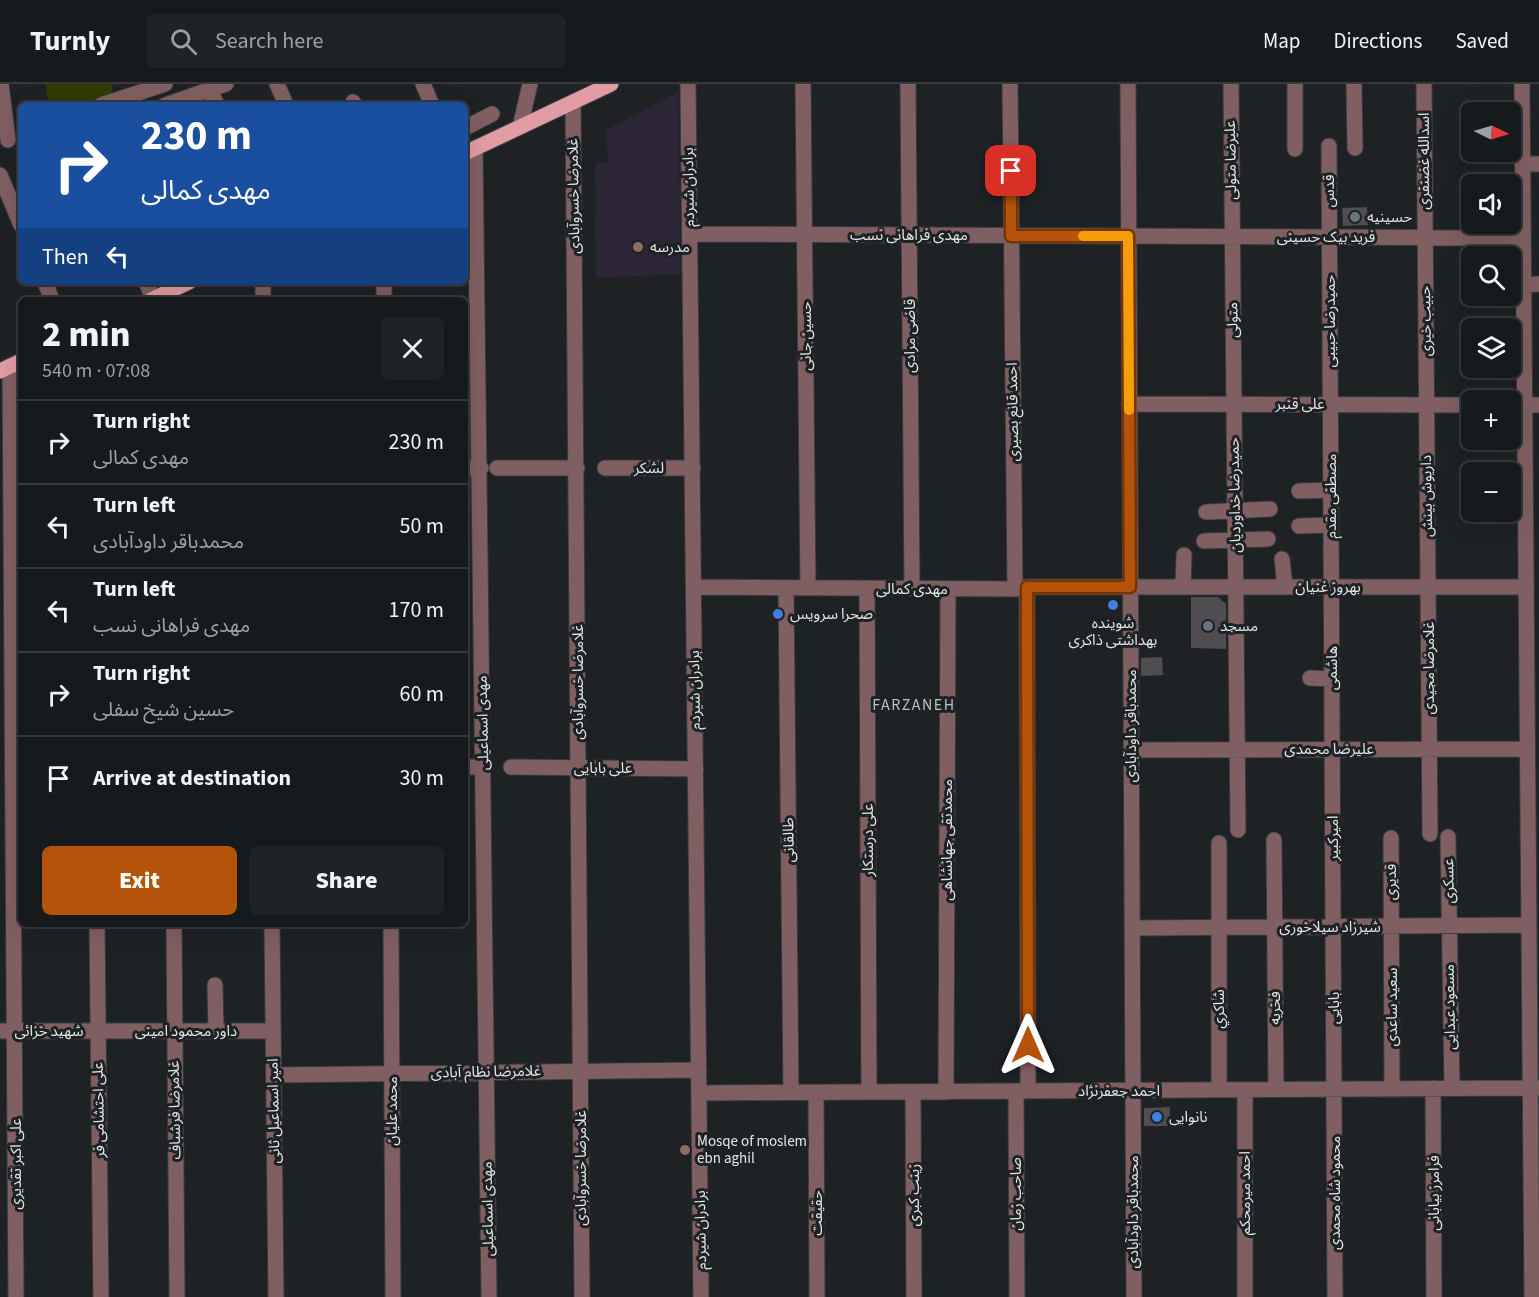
<!DOCTYPE html>
<html lang="en">
<head>
<meta charset="utf-8">
<style>
	:root { --surface:#171a1c; --page:#202325; --text:#f1f3f6; --muted:#9ea1a3; --line:#36383b; --accent:#b45309 }
	body { margin:0; font-family:"Source Sans 3","Noto Sans Arabic",sans-serif; background:var(--page); color:var(--text); height:100vh; display:flex; flex-direction:column; font-size:22px; white-space:nowrap }
	* { box-sizing:border-box; margin:0 }
	p { font-size:20px; color:var(--muted) }
	.icon { flex:none; width:33px; height:33px; fill:none; stroke:currentColor; stroke-width:2; stroke-linecap:round; stroke-linejoin:round }
	.map { position:relative; flex:1; overflow:hidden }
	.side { position:absolute; left:18px; top:213px; width:450px; height:630px; display:flex; flex-direction:column; background:var(--surface); border-radius:9px; box-shadow:0 6px 24px #0002,0 0 0 2px var(--line) }
	.side>* { flex:none }
	.guide { position:absolute; left:18px; top:18px; width:450px; height:183px; border-radius:9px; box-shadow:0 6px 24px #0002,0 0 0 2px var(--line); background:#1a4fa0; color:#fff; overflow:hidden }
	.needle { width:39px; rotate:95deg }
	.controls { position:absolute; left:1461px; top:18px; display:grid; gap:12px }
	.controls a { display:grid; place-items:center; width:60px; height:60px; border-radius:9px; background:var(--surface); box-shadow:0 6px 24px #0002,0 0 0 2px var(--line); font-size:30px }
	.pin { position:absolute; display:grid; place-items:center; width:51px; height:51px; color:#fff; margin:-26px; border-radius:12px; box-shadow:0 3px 9px #0006 }
	.me { position:absolute; width:66px; margin:-33px; rotate:0deg; stroke-linejoin:round; filter:drop-shadow(0 0 4px #0008) }
	.turn { display:flex; align-items:center; gap:21px; height:126px; padding:0 24px; font-size:27px }
	.turn .icon { width:78px; height:78px; stroke-width:2.5 }
	.turn b { display:block; font-size:42px; line-height:51px }
	.then { display:flex; align-items:center; height:57px; padding:0 24px; background:#0003; gap:12px; font-size:22px }
	.round { display:grid; place-items:center; flex:none; width:63px; height:63px; border-radius:9px; background:var(--page) }
	.overview { display:flex; align-items:center; justify-content:space-between; height:102px; padding:0 24px }
	h1 { font-size:36px; font-weight:800; line-height:45px }
	.primary-button { display:flex; gap:12px; margin-top:auto; padding:12px 24px }
	.primary-button a { flex:1; height:69px; border-radius:9px; background:var(--accent); color:#fff; font-size:24px; font-weight:800; line-height:69px; text-align:center }
	.primary-button a+a { background:var(--page); color:var(--text) }
	ul { padding:0; list-style:none }
	li { display:flex; align-items:center; gap:18px; height:84px; padding:0 24px; border-top:2px solid var(--line) }
	li div { flex:1 }
	li b { display:block; font-size:22px }
	li em { font-style:normal }
	header { display:flex; align-items:center; gap:36px; box-sizing:border-box; height:84px; padding:0 30px; background:var(--surface); border-bottom:2px solid var(--line) }
	header strong { font-size:28px }
	nav { display:flex; gap:33px; margin-inline-start:auto; font-size:21px }
	.search { width:420px; height:54px; background:var(--page); display:flex; align-items:center; gap:15px; box-sizing:border-box; padding:0 21px; border-radius:9px; color:var(--muted); font-size:22px }
	.map>svg:first-child { display:block }
	.education { fill:#2b2535 }
	.green { fill:#2f3b00 }
	.building { fill:#4f4d51 }
	.lines { fill:none; stroke-linecap:round; stroke-linejoin:round }
	.minor-casing { stroke:#3a3d40; stroke-width:17 }
	.major-casing { stroke:#3a3d40; stroke-width:17 }
	.minor { stroke:#805f62; stroke-width:15 }
	.major { stroke:#e19da3; stroke-width:15 }
	.route-casing { stroke:#753606; stroke-width:15 }
	.route { stroke:#b45309; stroke-width:10 }
	.slow { stroke:#f59e0b; stroke-width:10 }
	.worship-dot { fill:#6b7280; stroke:#1f2225; stroke-width:2 }
	.education-dot { fill:#8d6e63; stroke:#1f2225; stroke-width:2 }
	.shop-dot { fill:#3f7fe0; stroke:#1f2225; stroke-width:2 }
	.labels { text-anchor:middle; dominant-baseline:central; stroke-width:6; stroke-linejoin:round; paint-order:stroke }
	.street-label { font-size:15px; fill:#e3e5e7; stroke:#1f2225 }
	.poi-label { font-size:15px; fill:#e3e5e7; stroke:#1f2225; text-anchor:start }
	.neighbourhood-label { font-size:16px; letter-spacing:1.5px; fill:#bcbfc3; stroke:#1f2225 }
</style>
</head>
<body>
<header>
<strong>Turnly</strong>
<div class="search"><svg class="icon" aria-label="search" viewBox="0 0 24 24"><circle cx="10" cy="10" r="6"/><path d="M15 15l6 6"/></svg>Search here</div>
<nav><a>Map</a><a>Directions</a><a>Saved</a></nav>
</header>
<div class="map">
<svg width="1539" height="1213" viewBox="0 0 1539 1213">
	<rect width="100%" height="100%" fill="#1f2225"/>
	<path class="education" d="M 678,8 L 681,190 L 596,194 L 595,79 L 608,78 L 606,46 Z"/>
	<path class="green" d="M 46,0 L 113,0 L 111,12 L 74,21 L 48,21 Z"/>
	<path class="building" d="M 1367,123 L 1368,141 L 1343,142 L 1342,124 Z
		M 1191,513 L 1218,513 L 1226,520 L 1226,565 L 1191,564 Z
		M 1162,573 L 1163,591 L 1141,592 L 1141,574 Z
		M 1170,1023 L 1170,1042 L 1144,1042 L 1144,1024 Z"/>
	<g class="lines">
		<g class="minor-casing">
			<path id="minor" d="M 1,0 L 8,56
				M 277,0 L 286,21
				M 423,0 L 432,21
				M 688,0 L 701,1213
				M 803,0 L 808,504
				M 908,0 L 912,504
				M 1010,0 L 1015,505
				M 1128,0 L 1134,1213
				M 1231,0 L 1238,746
				M 1295,0 L 1295,65
				M 1354,0 L 1355,64
				M 1424,0 L 1430,750
				M 1522,0 L 1532,1213
				M 210,6 L 217,21
				M 353,18 L 355,21
				M 573,18 L 582,1213
				M 101,21 L 165,0
				M 165,21 L 226,0
				M 520,43 L 530,0
				M 465,44 L 492,30
				M 1329,62 L 1335,1213
				M 475,64 L 489,1213
				M 1522,80 L 1539,80
				M 0,91 L 21,141
				M 690,150 L 1523,154
				M 45,198 L 52,216
				M 146,198 L 153,215
				M 263,198 L 263,216
				M 384,198 L 384,216
				M 1523,201 L 1539,200
				M 10,282 L 16,1213
				M 1129,320 L 1472,321
				M 1510,321 L 1539,321
				M 465,384 L 481,384
				M 497,384 L 577,384
				M 605,384 L 693,384
				M 1299,407 L 1331,406
				M 1206,428 L 1270,425
				M 1299,442 L 1331,441
				M 1204,457 L 1268,455
				M 1282,475 L 1285,503
				M 694,503 L 1015,505 L 1027,503 L 1526,503
				M 1027,503 L 1028,1007
				M 1183,503 L 1184,471
				M 786,504 L 791,1009
				M 867,504 L 869,1008
				M 1310,594 L 1332,595
				M 1131,666 L 1527,665
				M 465,683 L 484,683
				M 511,683 L 696,685
				M 1448,753 L 1452,1004
				M 1391,754 L 1392,1005
				M 1274,756 L 1276,1005
				M 1219,759 L 1219,1006
				M 97,840 L 101,1213
				M 174,840 L 177,1213
				M 272,840 L 276,1213
				M 391,840 L 393,1213
				M 1132,844 L 1529,841
				M 215,901 L 216,947
				M 0,947 L 273,947
				M 274,991 L 699,986
				M 1433,1004 L 1434,1213
				M 1245,1006 L 1245,1213
				M 1016,1007 L 1017,1213
				M 913,1008 L 914,1213
				M 946,1008 L 948,505
				M 699,1009 L 1539,1004
				M 816,1009 L 817,1213"/>
		</g>
		<g class="major-casing">
			<path id="major" d="M 465,69 L 611,0
				M 151,216 L 189,198
				M 0,287 L 21,277"/>
		</g>
		<use href="#minor" class="minor"/>
		<use href="#major" class="major"/>
	</g>
	<g class="lines">
		<g class="route-casing">
			<path id="route" d="M 1011,87 L 1011,152 L 1128,152 L 1130,503 L 1027,503 L 1028,961"/>
		</g>
		<use href="#route" class="route"/>
		<path class="slow" d="M 1083,152 L 1128,152 L 1129,326"/>
	</g>
	<g class="worship-dot">
		<circle cx="1355" cy="133" r="6"/>
		<circle cx="1208" cy="542" r="6"/>
	</g>
	<g class="education-dot">
		<circle cx="638" cy="163" r="6"/>
		<circle cx="685" cy="1066" r="6"/>
	</g>
	<g class="shop-dot">
		<circle cx="1113" cy="521" r="6"/>
		<circle cx="778" cy="530" r="6"/>
		<circle cx="1157" cy="1033" r="6"/>
	</g>
	<g class="labels">
		<g class="street-label">
			<text transform="translate(1231 76) rotate(-91)">علیرضا متولی</text>
			<text transform="translate(1424 77) rotate(-90)">اسدالله غضنفری</text>
			<text transform="translate(689 103) rotate(-91)">برادران شیردم</text>
			<text transform="translate(1329 107) rotate(-90)">قدس</text>
			<text transform="translate(574 112) rotate(-91)">غلامرضا خسروآبادی</text>
			<text x="909" y="151">مهدی فراهانی نسب</text>
			<text x="1326" y="153">فرید بیک حسینی</text>
			<text transform="translate(1233 236) rotate(-91)">متولی</text>
			<text transform="translate(1330 237) rotate(-90)">حمیدرضا حبیبی</text>
			<text transform="translate(1426 237) rotate(-91)">حبیب خیری</text>
			<text transform="translate(806 252) rotate(-90)">حسین جانی</text>
			<text transform="translate(910 252) rotate(-90)">قاضی مرادی</text>
			<text x="1300" y="320">علی قنبر</text>
			<text transform="translate(1013 328) rotate(-91)">احمد قانع بصیری</text>
			<text x="649" y="384">لشكر</text>
			<text transform="translate(1235 411) rotate(-91)">حمیدرضا خداوردیان</text>
			<text transform="translate(1331 412) rotate(-90)">مصطفی مقدم</text>
			<text transform="translate(1427 412) rotate(-91)">داریوش بینش</text>
			<text x="1328" y="503">بهروز غنیان</text>
			<text x="912" y="505">مهدی کمالی</text>
			<text transform="translate(1332 584) rotate(-90)">هاشمی</text>
			<text transform="translate(1429 584) rotate(-90)">غلامرضا مجیدی</text>
			<text transform="translate(578 598) rotate(-90)">غلامرضا خسروآبادی</text>
			<text transform="translate(695 606) rotate(-91)">برادران شیردم</text>
			<text transform="translate(483 639) rotate(-91)">مهدی اسماعیلی</text>
			<text transform="translate(1131 642) rotate(-90)">محمدباقر داودآبادی</text>
			<text x="1329" y="665">علیرضا محمدی</text>
			<text x="603" y="684">علی بابایی</text>
			<text transform="translate(1333 754) rotate(-90)">امیرکبیر</text>
			<text transform="translate(789 756) rotate(-91)">طالقانی</text>
			<text transform="translate(868 756) rotate(-90)">علی درستکار</text>
			<text transform="translate(947 756) rotate(-90)">محمدتقی جهانشاهی</text>
			<text transform="translate(1449 797) rotate(-91)">عسکری</text>
			<text transform="translate(1391 798) rotate(-90)">قدیری</text>
			<text x="1330" y="843">شیرزاد سیلاخوری</text>
			<text transform="translate(1392 923) rotate(-90)">سعید ساعدی</text>
			<text transform="translate(1450 923) rotate(-91)">مسعود عبدایی</text>
			<text transform="translate(1275 924) rotate(-90)">فخریه</text>
			<text transform="translate(1334 924) rotate(-90)">بابایی</text>
			<text transform="translate(1219 925) rotate(-90)">شاكري</text>
			<text x="49" y="947">شهید خزائی</text>
			<text x="186" y="947">داور محمود امینی</text>
			<text transform="translate(486 988) rotate(-1)">غلامرضا نظام آبادی</text>
			<text x="1119" y="1007">احمد جعفرنژاد</text>
			<text transform="translate(99 1026) rotate(-91)">علی احتشامی فر</text>
			<text transform="translate(175 1026) rotate(-91)">غلامرضا فرشباف</text>
			<text transform="translate(274 1027) rotate(-91)">امیر اسماعیل ثانی</text>
			<text transform="translate(392 1027) rotate(-90)">محمد علیان</text>
			<text transform="translate(16 1080) rotate(-90)">علی اکبر تقدیری</text>
			<text transform="translate(581 1084) rotate(-90)">غلامرضا خسروآبادی</text>
			<text transform="translate(1245 1109) rotate(-90)">احمد میرمحکم</text>
			<text transform="translate(1335 1109) rotate(-90)">محمود شاه محمدی</text>
			<text transform="translate(1434 1109) rotate(-90)">فرامرز بیابانی</text>
			<text transform="translate(1016 1110) rotate(-90)">صاحب زمان</text>
			<text transform="translate(914 1111) rotate(-90)">زینب کبری</text>
			<text transform="translate(488 1125) rotate(-91)">مهدی اسماعیلی</text>
			<text transform="translate(1133 1128) rotate(-90)">محمدباقر داودآبادی</text>
			<text transform="translate(817 1129) rotate(-90)">حقیقت</text>
			<text transform="translate(701 1146) rotate(-91)">برادران شیردم</text>
		</g>
		<g class="poi-label">
			<text x="1367" y="133">حسینیه</text>
			<text x="650" y="163">مدرسه</text>
			<text x="790" y="530">صحرا سرویس</text>
			<text x="1113" y="539" text-anchor="middle">شوینده<tspan x="1113" dy="17">بهداشتی ذاکری</tspan></text>
			<text x="1220" y="542">مسجد</text>
			<text x="1169" y="1033">نانوایی</text>
			<text x="697" y="1057">Mosqe of moslem<tspan x="697" dy="17">ebn aghil</tspan></text>
		</g>
		<g class="neighbourhood-label">
			<text x="914" y="621">FARZANEH</text>
		</g>
	</g>
</svg>
<div class="controls">
<a><svg class="needle" viewBox="-14 -14 28 28"><path d="M0-13l5 13h-10z" fill="#e53935"/><path d="M0 13l5-13h-10z" fill="#9ea1a3"/></svg></a>
<a><svg class="icon" aria-label="sound" viewBox="0 0 24 24"><path d="M4 9h4l5-4v14l-5-4H4zM17 9q2 3 0 6"/></svg></a>
<a><svg class="icon" aria-label="search" viewBox="0 0 24 24"><circle cx="10" cy="10" r="6"/><path d="M15 15l6 6"/></svg></a>
<a><svg class="icon" aria-label="layers" viewBox="0 0 24 24"><path d="M12 4l9 5-9 5-9-5zM3 14l9 5 9-5"/></svg></a>
<a>+</a>
<a>−</a>
</div>
<div class="pin" style="left:1011px;top:87px;background:#d93025"><svg class="icon" aria-label="arrive" viewBox="0 0 24 24"><path d="M6 21V4h12l-3 4 3 4H6"/></svg></div>
<svg class="me" style="left:1028px;top:961px" viewBox="-20 -20 40 40"><path d="M0-17L14 15 0 8-14 15z" fill="#b45309" stroke="#fff" stroke-width="4"/></svg>
<div class="guide">
<div class="turn"><svg class="icon" aria-label="right" viewBox="0 0 24 24"><path d="M7 20v-9h11M14 6l5 5-5 5"/></svg><div><b>230 m</b>مهدی کمالی</div></div>
<div class="then">Then<svg class="icon" aria-label="left" viewBox="0 0 24 24"><path d="M17 20v-9H6M10 6l-5 5 5 5"/></svg></div>
</div>
<section class="side">
<div class="overview"><div><h1>2 min</h1><p>540 m · 07:08</p></div><a class="round"><svg class="icon" aria-label="close" viewBox="0 0 24 24"><path d="M6 6l12 12M18 6L6 18"/></svg></a></div>
<ul>
<li><svg class="icon" aria-label="right" viewBox="0 0 24 24"><path d="M7 20v-9h11M14 6l5 5-5 5"/></svg><div><b>Turn right</b><p>مهدی کمالی</p></div><em>230 m</em></li>
<li><svg class="icon" aria-label="left" viewBox="0 0 24 24"><path d="M17 20v-9H6M10 6l-5 5 5 5"/></svg><div><b>Turn left</b><p>محمدباقر داودآبادی</p></div><em>50 m</em></li>
<li><svg class="icon" aria-label="left" viewBox="0 0 24 24"><path d="M17 20v-9H6M10 6l-5 5 5 5"/></svg><div><b>Turn left</b><p>مهدی فراهانی نسب</p></div><em>170 m</em></li>
<li><svg class="icon" aria-label="right" viewBox="0 0 24 24"><path d="M7 20v-9h11M14 6l5 5-5 5"/></svg><div><b>Turn right</b><p>حسین شیخ سفلی</p></div><em>60 m</em></li>
<li><svg class="icon" aria-label="arrive" viewBox="0 0 24 24"><path d="M6 21V4h12l-3 4 3 4H6"/></svg><div><b>Arrive at destination</b></div><em>30 m</em></li>
</ul>
<div class="primary-button"><a>Exit</a><a>Share</a></div>
</section>
</div>
</body>
</html>
